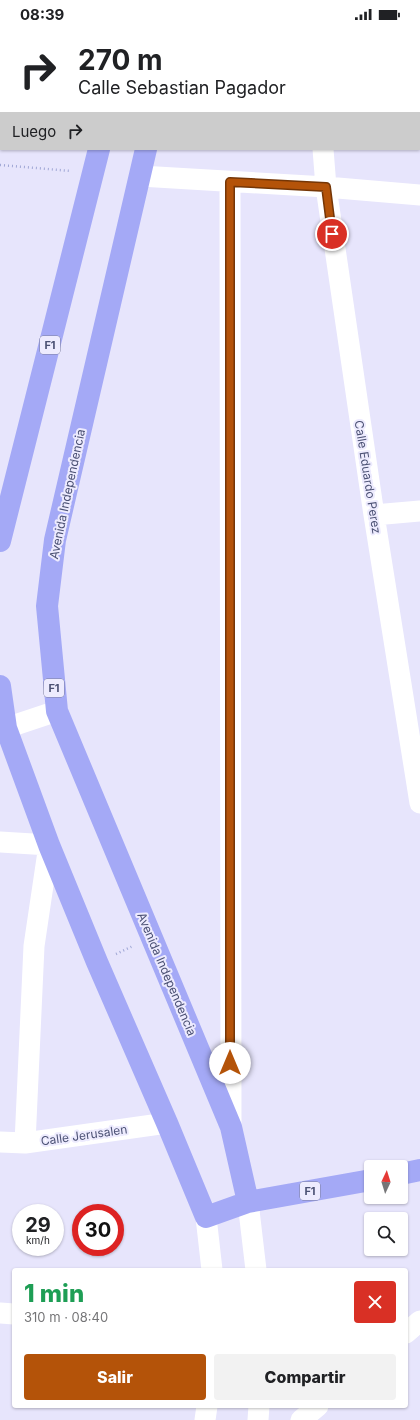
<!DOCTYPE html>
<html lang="es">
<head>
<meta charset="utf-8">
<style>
	:root { --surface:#fff; --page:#f2f2f2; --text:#202124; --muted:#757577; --accent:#b45309 }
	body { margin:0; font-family:Inter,sans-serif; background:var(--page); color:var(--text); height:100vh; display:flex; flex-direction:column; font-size:15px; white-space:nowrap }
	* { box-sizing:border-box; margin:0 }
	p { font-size:13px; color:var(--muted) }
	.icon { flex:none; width:22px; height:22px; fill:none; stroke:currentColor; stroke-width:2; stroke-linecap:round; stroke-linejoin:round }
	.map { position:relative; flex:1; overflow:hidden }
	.panel { position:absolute; left:12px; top:1240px; width:396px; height:140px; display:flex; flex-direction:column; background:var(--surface); border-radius:4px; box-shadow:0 1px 3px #0004 }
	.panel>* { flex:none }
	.guide { position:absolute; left:0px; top:0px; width:420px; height:122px; box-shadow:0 1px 3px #0004; background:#fff; color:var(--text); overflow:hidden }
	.needle { width:26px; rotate:4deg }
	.tools { position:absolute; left:364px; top:1132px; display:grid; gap:8px }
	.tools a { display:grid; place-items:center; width:44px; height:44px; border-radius:4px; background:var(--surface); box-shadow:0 1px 3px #0004; font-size:20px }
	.speed { position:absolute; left:12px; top:1176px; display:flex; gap:8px; font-size:20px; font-weight:700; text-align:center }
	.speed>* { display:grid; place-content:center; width:52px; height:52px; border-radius:50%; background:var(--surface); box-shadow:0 1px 3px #0004; line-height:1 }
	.speed small { font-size:10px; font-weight:400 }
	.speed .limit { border:6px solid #d22; background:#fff; color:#111 }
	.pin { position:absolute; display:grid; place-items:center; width:34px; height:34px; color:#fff; margin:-17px; border:2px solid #fff; border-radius:50%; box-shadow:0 1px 4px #0007 }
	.me { position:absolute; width:44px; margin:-22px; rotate:0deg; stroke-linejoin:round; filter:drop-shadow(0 0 3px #0008) }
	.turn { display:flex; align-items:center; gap:14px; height:84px; padding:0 12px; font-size:18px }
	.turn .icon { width:52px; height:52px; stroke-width:2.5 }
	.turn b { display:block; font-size:28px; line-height:34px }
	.then { display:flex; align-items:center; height:38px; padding:0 12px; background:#0003; gap:8px; font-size:15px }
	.round { display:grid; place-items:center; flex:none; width:42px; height:42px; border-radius:4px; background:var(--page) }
	.overview { display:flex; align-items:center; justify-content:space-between; height:68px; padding:0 12px }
	h1 { font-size:24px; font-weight:800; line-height:30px; color:#1e9e55 }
	.button { display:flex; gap:8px; margin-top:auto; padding:8px 12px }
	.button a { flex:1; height:46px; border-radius:4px; background:var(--accent); color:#fff; font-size:16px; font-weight:800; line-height:46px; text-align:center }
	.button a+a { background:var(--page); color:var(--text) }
	.status { display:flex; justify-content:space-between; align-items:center; height:28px; padding:0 20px; background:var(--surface); direction:ltr }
	.status svg { height:11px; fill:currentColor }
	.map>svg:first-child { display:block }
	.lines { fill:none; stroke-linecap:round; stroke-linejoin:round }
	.path { stroke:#a0a7d5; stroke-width:2.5; stroke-dasharray:1 3; stroke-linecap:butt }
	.minor { stroke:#fff; stroke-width:21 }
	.trunk { stroke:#a4a9f6; stroke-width:22 }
	.route-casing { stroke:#753606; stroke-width:10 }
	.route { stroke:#b45309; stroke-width:7 }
	.labels { text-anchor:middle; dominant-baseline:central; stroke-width:4; stroke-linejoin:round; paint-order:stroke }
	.shield { fill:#edebfe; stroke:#7c7f9d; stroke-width:1 }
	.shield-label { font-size:11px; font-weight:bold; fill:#4b5174 }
	.street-label { font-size:12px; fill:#4b5174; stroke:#edebfe }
</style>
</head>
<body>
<div class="status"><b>08:39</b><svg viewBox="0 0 49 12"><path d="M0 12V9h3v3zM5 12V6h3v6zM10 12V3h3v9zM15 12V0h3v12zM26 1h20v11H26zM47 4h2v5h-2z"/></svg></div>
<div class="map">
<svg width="420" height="1392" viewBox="0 0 420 1392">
	<rect width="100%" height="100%" fill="#e7e5fc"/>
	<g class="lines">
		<path class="path" d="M 0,137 L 71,143
			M 116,926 L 133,918"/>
		<path class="minor" d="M 314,0 L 314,1
			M 368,0 L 372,1
			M 419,14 L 420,14
			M 323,121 L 326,159 L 374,487 L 420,775
			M 140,148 L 326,159 L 420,167
			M 230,154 L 231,1097
			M 374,487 L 420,483
			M 6,700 L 57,683
			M 0,814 L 49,817 L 34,918 L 25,1115
			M 0,1114 L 25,1115 L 167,1095
			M 248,1174 L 256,1242
			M 206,1189 L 212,1242
			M 0,1285 L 14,1286
			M 406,1305 L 420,1293
			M 205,1392 L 207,1378
			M 258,1392 L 259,1378
			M 301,1392 L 318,1378"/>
		<path class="trunk" d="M 132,1 L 132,0
			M 174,1 L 174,0
			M 146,121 L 55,512 L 47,578 L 57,683 L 231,1099 L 248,1174
			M 0,513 L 99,121
			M 0,658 L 6,700 L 49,817 L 97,934 L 167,1095 L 206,1189 L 248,1174 L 371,1152
			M 401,1146 L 420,1142"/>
	</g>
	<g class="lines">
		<g class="route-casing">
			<path id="route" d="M 230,1035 L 230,154 L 326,159 L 332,206"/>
		</g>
		<use href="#route" class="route"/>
	</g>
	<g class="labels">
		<g class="shield">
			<rect x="40" y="308" width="20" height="18" rx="3"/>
			<rect x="44" y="651" width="20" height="18" rx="3"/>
			<rect x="300" y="1154" width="20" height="18" rx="3"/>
		</g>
		<g class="shield-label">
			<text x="50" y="317">F1</text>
			<text x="54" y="660">F1</text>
			<text x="310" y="1163">F1</text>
		</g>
		<g class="street-label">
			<text transform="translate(368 449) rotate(81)">Calle Eduardo Perez</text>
			<text transform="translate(67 466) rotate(-78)">Avenida Independencia</text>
			<text transform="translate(167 946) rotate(67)">Avenida Independencia</text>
			<text transform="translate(84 1107) rotate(-8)">Calle Jerusalen</text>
		</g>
	</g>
</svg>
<div class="tools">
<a><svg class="needle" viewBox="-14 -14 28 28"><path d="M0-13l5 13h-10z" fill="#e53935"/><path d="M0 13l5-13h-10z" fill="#757577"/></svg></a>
<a><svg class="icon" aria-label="search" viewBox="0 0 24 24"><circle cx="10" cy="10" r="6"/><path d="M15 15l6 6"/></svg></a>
</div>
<div class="speed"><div>29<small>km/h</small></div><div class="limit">30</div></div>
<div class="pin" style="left:332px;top:206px;background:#d93025"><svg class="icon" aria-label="arrive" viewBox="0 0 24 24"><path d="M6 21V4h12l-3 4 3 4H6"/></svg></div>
<svg class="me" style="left:230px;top:1035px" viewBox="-20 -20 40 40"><circle r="19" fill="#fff"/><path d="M0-13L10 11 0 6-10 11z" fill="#b45309"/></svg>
<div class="guide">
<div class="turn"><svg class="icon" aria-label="right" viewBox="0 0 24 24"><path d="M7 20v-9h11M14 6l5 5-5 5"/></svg><div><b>270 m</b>Calle Sebastian Pagador</div></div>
<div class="then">Luego<svg class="icon" aria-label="right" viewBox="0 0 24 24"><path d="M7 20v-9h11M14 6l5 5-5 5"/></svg></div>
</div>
<section class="panel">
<div class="overview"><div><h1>1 min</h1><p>310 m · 08:40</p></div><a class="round" style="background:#d93025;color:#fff"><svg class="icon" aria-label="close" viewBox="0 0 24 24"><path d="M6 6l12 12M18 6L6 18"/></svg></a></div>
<div class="button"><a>Salir</a><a>Compartir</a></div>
</section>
</div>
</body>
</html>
